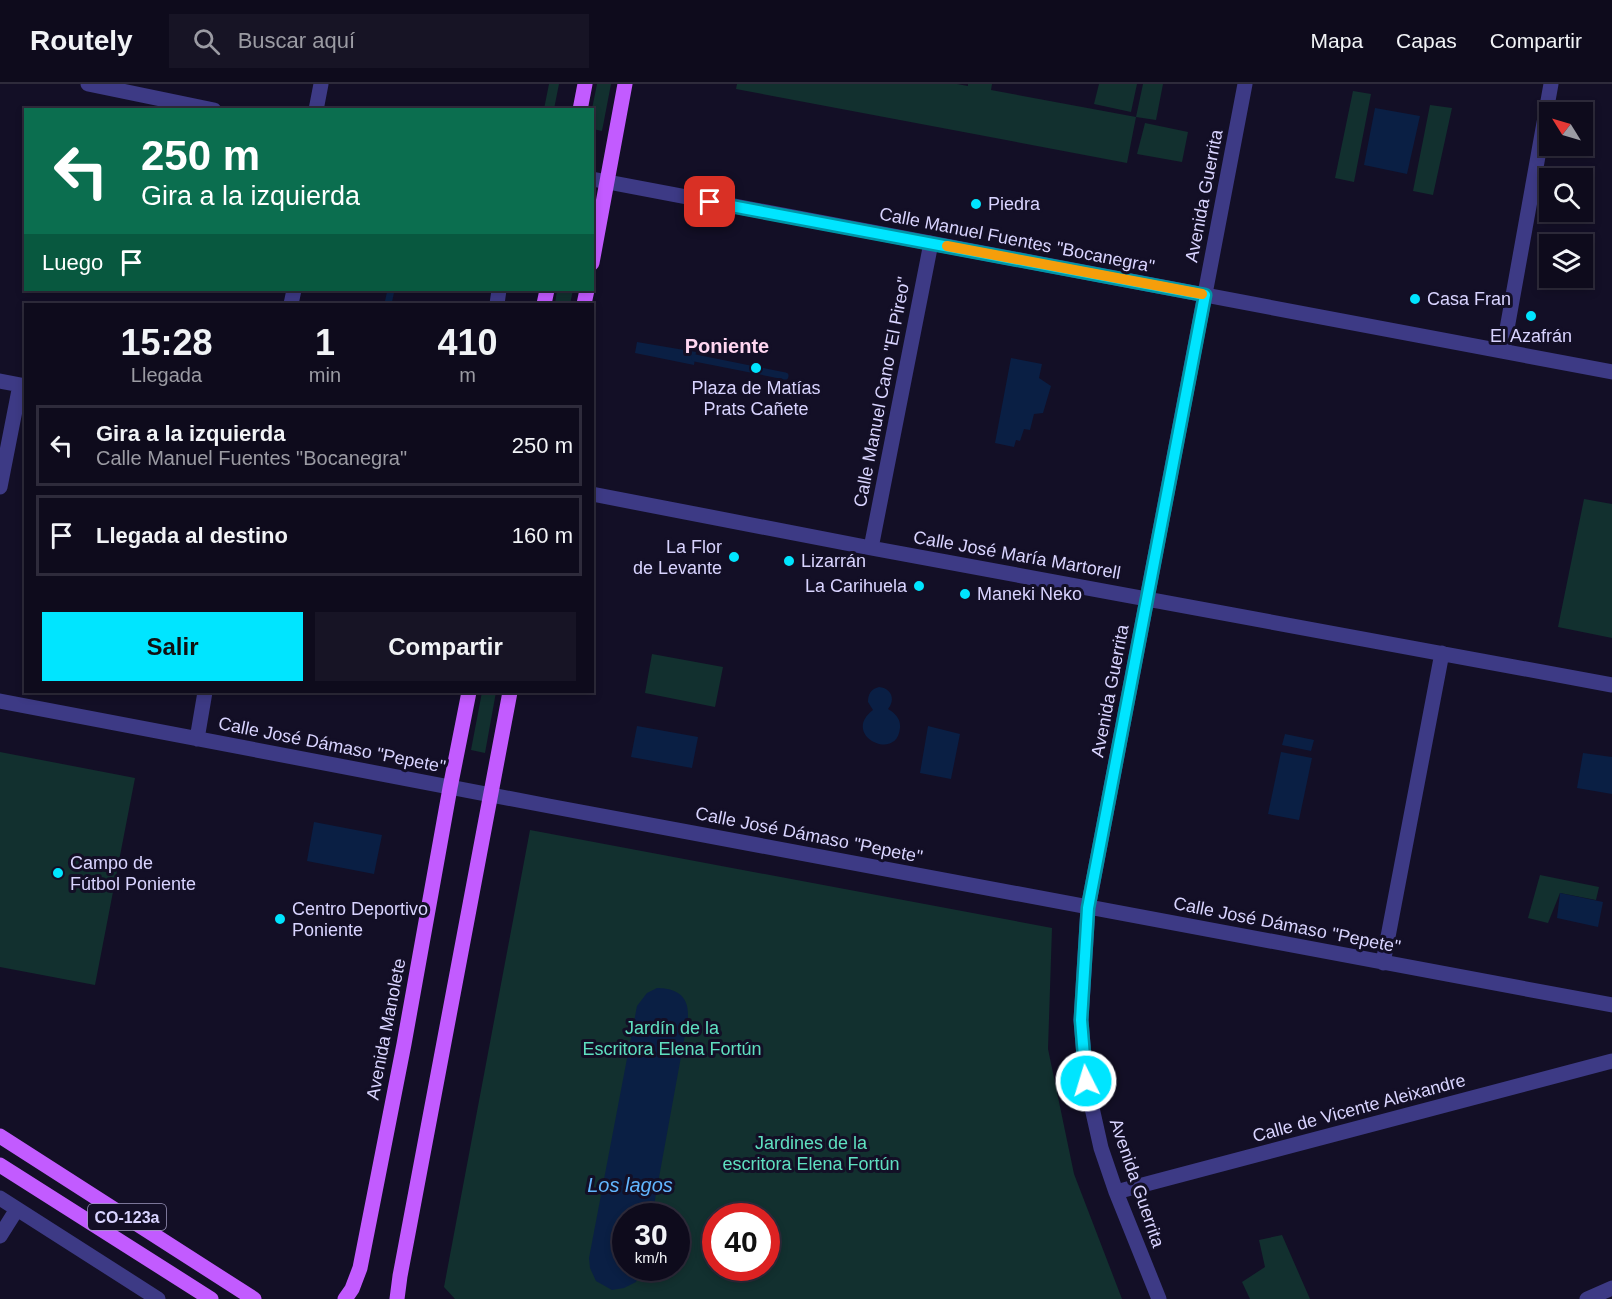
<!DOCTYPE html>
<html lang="es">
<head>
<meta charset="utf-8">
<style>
	:root { --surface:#0e0b1c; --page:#171425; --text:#f1f3f6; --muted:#9b9ba3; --line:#2e2b3b; --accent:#00e5ff }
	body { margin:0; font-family:Helvetica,sans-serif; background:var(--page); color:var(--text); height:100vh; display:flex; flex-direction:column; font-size:22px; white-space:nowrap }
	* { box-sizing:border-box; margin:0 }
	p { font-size:20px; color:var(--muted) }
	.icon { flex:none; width:33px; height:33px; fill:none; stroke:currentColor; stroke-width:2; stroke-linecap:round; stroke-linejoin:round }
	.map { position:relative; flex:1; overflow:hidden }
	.panel { position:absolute; left:24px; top:219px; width:570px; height:390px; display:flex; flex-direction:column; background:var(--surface); border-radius:0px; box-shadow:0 3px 9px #0003,0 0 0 2px var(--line) }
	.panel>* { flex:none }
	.top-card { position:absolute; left:24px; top:24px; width:570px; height:183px; border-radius:0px; box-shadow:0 3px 9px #0003,0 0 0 2px var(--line); background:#0b6e4f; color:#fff; overflow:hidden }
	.needle { width:39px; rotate:307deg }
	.tools { position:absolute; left:1539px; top:18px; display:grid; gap:12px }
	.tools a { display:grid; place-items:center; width:54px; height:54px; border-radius:0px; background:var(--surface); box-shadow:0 3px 9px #0003,0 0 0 2px var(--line); font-size:30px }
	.speed { position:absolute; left:612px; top:1119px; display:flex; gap:12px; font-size:30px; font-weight:700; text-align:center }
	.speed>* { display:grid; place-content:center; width:78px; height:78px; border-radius:50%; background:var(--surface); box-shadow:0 3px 9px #0003,0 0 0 2px var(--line); line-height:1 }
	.speed small { font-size:15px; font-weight:400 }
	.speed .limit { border:9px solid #d22; background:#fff; color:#111 }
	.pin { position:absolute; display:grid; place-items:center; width:51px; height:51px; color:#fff; margin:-26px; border-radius:12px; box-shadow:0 3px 9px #0006 }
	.me { position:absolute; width:66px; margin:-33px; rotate:355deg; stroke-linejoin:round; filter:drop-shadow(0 0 4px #0008) }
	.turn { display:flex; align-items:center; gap:21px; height:126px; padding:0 18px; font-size:27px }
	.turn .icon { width:78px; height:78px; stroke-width:2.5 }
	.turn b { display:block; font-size:42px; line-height:51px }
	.then { display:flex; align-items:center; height:57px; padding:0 18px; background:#0003; gap:12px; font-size:22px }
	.eta { display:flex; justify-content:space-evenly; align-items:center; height:102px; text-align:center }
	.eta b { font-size:36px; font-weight:700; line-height:42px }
	.cta { display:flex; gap:12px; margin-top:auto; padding:12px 18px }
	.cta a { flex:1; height:69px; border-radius:0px; background:var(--accent); color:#111; font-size:24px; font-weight:700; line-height:69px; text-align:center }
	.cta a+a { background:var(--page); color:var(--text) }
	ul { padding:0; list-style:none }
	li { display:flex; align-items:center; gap:18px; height:81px; margin:0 12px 9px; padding:0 6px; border:3px solid var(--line); border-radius:0px }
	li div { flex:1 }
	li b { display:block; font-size:22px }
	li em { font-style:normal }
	header { display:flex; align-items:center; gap:36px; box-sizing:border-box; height:84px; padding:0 30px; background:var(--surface); border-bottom:2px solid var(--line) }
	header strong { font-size:28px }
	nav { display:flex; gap:33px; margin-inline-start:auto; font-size:21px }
	.search { width:420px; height:54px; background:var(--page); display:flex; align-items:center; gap:15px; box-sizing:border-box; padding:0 21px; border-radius:0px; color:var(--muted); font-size:22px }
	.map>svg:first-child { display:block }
	.green { fill:#12302f; fill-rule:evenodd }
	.water { fill:#0a1f44 }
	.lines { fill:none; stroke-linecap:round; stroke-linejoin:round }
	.stream { stroke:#0a1f44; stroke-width:7 }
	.minor { stroke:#3d3a85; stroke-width:15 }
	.major { stroke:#c25bff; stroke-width:15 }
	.route-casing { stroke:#0095a6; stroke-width:15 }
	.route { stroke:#00e5ff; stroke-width:10 }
	.slow { stroke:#f59e0b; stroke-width:10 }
	.poi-dot { fill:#00e5ff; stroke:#130f26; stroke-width:2 }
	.labels { text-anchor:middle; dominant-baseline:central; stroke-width:6; stroke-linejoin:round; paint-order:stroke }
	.shield { fill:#130f26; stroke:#9e99be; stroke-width:1.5 }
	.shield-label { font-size:16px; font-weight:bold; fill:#d9d4ff }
	.street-label { font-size:18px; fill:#d9d4ff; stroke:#130f26 }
	.poi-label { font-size:18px; fill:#d9d4ff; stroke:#130f26; text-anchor:start }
	.park-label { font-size:18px; fill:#5fe0c0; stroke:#130f26 }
	.neighbourhood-label { font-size:20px; font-weight:bold; fill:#ffd6f0; stroke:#130f26 }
	.water-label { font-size:20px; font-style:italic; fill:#62b6ff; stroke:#130f26 }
</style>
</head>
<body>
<header>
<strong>Routely</strong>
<div class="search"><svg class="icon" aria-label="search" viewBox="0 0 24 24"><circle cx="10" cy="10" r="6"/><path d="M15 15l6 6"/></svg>Buscar aquí</div>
<nav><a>Mapa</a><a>Capas</a><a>Compartir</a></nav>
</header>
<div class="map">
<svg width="1612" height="1215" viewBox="0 0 1612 1215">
	<rect width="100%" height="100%" fill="#130f26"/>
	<path class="green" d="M 549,0 L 559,0 L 554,25 L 544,25 Z
		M 597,0 L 611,0 L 602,47 L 593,45 L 592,25 Z
		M 737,0 L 957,0 L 968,2 L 968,0 L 992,0 L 991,6 L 1136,33 L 1143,0 L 1163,0 L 1156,36 L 1136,33 L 1127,79 L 736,5 Z
		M 1099,0 L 1137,0 L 1131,28 L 1094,20 Z
		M 1353,7 L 1371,10 L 1354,98 L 1335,94 Z
		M 1430,21 L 1452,24 L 1433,111 L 1413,107 Z
		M 1145,39 L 1188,48 L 1182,78 L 1137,70 Z
		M 557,206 L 573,206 L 570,220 L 555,220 Z
		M 1584,415 L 1612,420 L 1612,554 L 1558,543 Z
		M 652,570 L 723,583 L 715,623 L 645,609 Z
		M 482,608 L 496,608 L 485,669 L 471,666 Z
		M 0,668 L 135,694 L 95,901 L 0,883 Z
		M 530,746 L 1052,844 L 1048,965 L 1074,1090 L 1122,1215 L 455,1215 L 444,1203 ZM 626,1132 L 676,1132 L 676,1184 L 626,1184 ZM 716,1132 L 766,1132 L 766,1184 L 716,1184 Z
		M 1540,791 L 1599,803 L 1596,816 L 1560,809 L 1548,839 L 1528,834 Z
		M 1282,1151 L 1310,1215 L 1250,1215 L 1242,1198 L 1265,1183 L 1259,1156 Z"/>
	<path class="water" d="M 1375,24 L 1420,32 L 1407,90 L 1364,81 Z
		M 637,258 L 696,268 L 694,281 L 635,269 Z
		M 1011,274 L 1042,280 L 1039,294 L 1051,302 L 1043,329 L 1034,330 L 1030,346 L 1024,345 L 1020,357 L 1016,356 L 1014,363 L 995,359 Z
		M 879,603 C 891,604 896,615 888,625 C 895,629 901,635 900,644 C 897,679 840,651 873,626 L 868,618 C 868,610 871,605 879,603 Z
		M 637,642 L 698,653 L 692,684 L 631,673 Z
		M 928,642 L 960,650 L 951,695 L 920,689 Z
		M 1285,650 L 1314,656 L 1311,667 L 1282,661 Z
		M 1281,668 L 1312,674 L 1299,736 L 1268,730 Z
		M 1583,669 L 1612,673 L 1612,710 L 1577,704 Z
		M 314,738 L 382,751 L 374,790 L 307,777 Z
		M 1560,809 L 1603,818 L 1598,843 L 1557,834 Z
		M 657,904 C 668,904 682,907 686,919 C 688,923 688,930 688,934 L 652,1132 L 626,1132 L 626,1184 L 642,1184 L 636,1198 L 624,1204 L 612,1206 L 596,1197 L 590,1184 L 589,1174 L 637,922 L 647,909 Z"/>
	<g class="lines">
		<path class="stream" d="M 388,220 L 391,206
			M 695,274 L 785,292"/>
		<path class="minor" d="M 88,0 L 214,26
			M 316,26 L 321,0
			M 592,95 L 1612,288
			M 291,220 L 294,206
			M 497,220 L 499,206
			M 1503,267 L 1551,0
			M 0,297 L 26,302
			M 0,403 L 20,301
			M 592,410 L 871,464 L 1612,601
			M 871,464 L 931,159
			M 0,617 L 549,722 L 1612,921
			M 197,655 L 205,608
			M 1383,879 L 1442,569
			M 1116,1108 L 1612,977
			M 0,1114 L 158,1215
			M 0,1152 L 17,1125
			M 1159,1215 L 1116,1108 L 1101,1064 L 1086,997 L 1081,936 L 1088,824 L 1245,0
			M 1587,1215 L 1612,1204"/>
		<path class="major" d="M 580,26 L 585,0
			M 592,179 L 625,0
			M 544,220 L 547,206
			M 584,220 L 587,206
			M 0,1052 L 254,1215
			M 0,1081 L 211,1215
			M 345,1215 L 352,1205 L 360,1184 L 404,960 L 450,704 L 469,608
			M 397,1215 L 400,1192 L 510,608"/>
	</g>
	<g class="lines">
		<g class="route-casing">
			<path id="route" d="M 710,118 L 1205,211 L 1088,824 L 1081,936 L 1086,997"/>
		</g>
		<use href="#route" class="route"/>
		<path class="slow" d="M 947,162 L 1202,210"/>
	</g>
	<g class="poi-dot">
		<circle cx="976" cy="120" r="6"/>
		<circle cx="1415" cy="215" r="6"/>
		<circle cx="1531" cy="232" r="6"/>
		<circle cx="756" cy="284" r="6"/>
		<circle cx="734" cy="473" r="6"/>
		<circle cx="789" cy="477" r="6"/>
		<circle cx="919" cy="502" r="6"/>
		<circle cx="965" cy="510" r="6"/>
		<circle cx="58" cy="789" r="6"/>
		<circle cx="280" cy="835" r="6"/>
	</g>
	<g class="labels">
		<rect class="shield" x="88" y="1120" width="78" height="26" rx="4.5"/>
		<g class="shield-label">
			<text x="127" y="1133">CO-123a</text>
		</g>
		<g class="street-label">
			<text transform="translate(1204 112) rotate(-79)">Avenida Guerrita</text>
			<text transform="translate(1017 156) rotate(11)">Calle Manuel Fuentes "Bocanegra"</text>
			<text transform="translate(882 308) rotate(-79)">Calle Manuel Cano "El Pireo"</text>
			<text transform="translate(1017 471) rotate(10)">Calle José María Martorell</text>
			<text transform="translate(1110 607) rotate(-79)">Avenida Guerrita</text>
			<text transform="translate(332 661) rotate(11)">Calle José Dámaso "Pepete"</text>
			<text transform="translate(809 751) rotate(11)">Calle José Dámaso "Pepete"</text>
			<text transform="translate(1287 841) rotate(11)">Calle José Dámaso "Pepete"</text>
			<text transform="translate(386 945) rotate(-79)">Avenida Manolete</text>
			<text transform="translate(1359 1024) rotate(-15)">Calle de Vicente Aleixandre</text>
			<text transform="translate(1137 1099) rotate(71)">Avenida Guerrita</text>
		</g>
		<g class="poi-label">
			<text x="988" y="120">Piedra</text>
			<text x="1427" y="215">Casa Fran</text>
			<text x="1531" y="252" text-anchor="middle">El Azafrán</text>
			<text x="756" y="304" text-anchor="middle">Plaza de Matías<tspan x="756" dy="21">Prats Cañete</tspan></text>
			<text x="722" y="463" text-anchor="end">La Flor<tspan x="722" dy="21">de Levante</tspan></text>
			<text x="801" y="477">Lizarrán</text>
			<text x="907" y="502" text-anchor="end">La Carihuela</text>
			<text x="977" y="510">Maneki Neko</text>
			<text x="70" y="779">Campo de<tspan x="70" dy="21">Fútbol Poniente</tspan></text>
			<text x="292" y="825">Centro Deportivo<tspan x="292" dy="21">Poniente</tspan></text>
		</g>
		<g class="park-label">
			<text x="672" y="944">Jardín de la<tspan x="672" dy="21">Escritora Elena Fortún</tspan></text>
			<text x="811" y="1059">Jardines de la<tspan x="811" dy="21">escritora Elena Fortún</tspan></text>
		</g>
		<g class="neighbourhood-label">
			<text x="727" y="262">Poniente</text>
		</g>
		<g class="water-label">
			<text x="630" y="1101">Los lagos</text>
		</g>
	</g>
</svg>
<div class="tools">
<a><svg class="needle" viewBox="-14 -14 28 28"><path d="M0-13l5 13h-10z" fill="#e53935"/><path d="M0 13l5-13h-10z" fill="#9b9ba3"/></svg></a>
<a><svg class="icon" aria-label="search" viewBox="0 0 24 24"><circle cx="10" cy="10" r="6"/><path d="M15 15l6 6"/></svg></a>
<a><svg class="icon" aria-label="layers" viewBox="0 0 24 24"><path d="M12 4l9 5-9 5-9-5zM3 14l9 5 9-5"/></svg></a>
</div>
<div class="speed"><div>30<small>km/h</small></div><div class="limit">40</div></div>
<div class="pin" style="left:710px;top:118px;background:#d93025"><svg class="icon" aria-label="arrive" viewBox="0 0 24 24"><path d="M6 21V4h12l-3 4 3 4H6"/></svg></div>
<svg class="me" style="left:1086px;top:997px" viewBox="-20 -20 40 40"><circle r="17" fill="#00e5ff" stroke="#fff" stroke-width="3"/><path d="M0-11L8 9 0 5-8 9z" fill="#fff"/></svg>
<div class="top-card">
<div class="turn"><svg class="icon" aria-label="left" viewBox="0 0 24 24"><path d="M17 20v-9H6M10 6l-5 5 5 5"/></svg><div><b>250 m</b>Gira a la izquierda</div></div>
<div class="then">Luego<svg class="icon" aria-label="arrive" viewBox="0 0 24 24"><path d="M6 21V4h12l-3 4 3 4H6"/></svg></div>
</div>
<section class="panel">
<div class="eta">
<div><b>15:28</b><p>Llegada</p></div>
<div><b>1</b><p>min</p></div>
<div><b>410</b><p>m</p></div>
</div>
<ul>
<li><svg class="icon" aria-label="left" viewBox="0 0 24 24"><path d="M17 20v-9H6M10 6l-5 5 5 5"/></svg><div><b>Gira a la izquierda</b><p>Calle Manuel Fuentes &quot;Bocanegra&quot;</p></div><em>250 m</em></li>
<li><svg class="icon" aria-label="arrive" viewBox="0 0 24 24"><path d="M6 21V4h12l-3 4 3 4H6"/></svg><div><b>Llegada al destino</b></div><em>160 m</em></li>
</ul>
<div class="cta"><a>Salir</a><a>Compartir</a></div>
</section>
</div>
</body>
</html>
